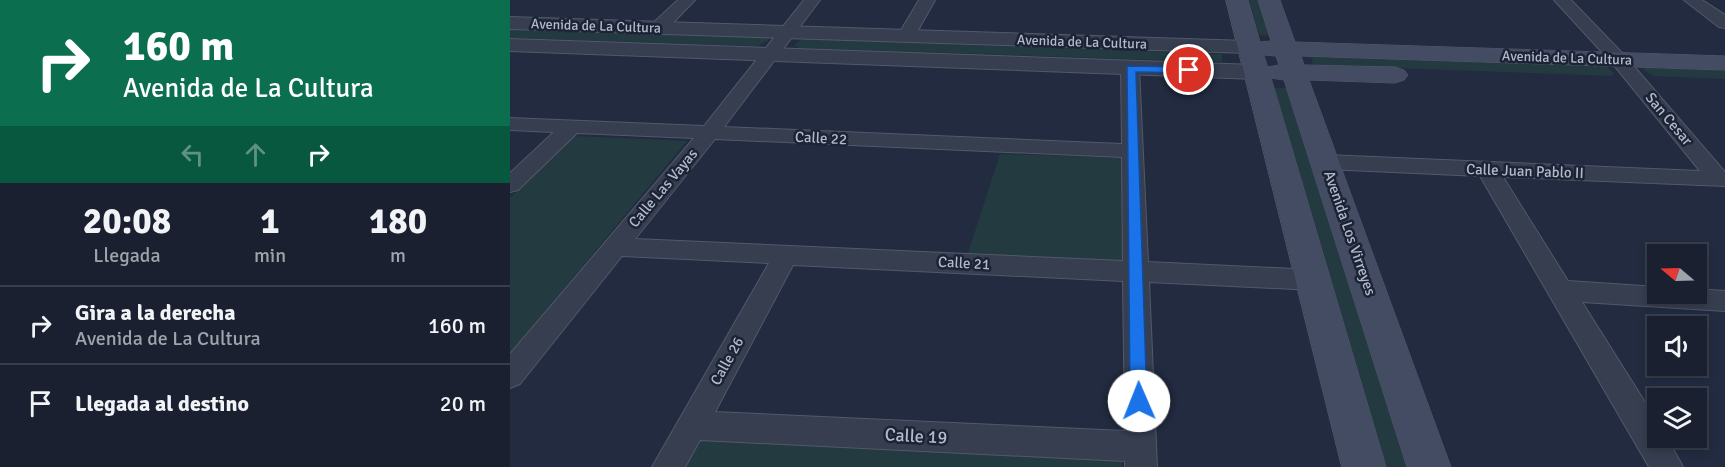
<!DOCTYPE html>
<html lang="es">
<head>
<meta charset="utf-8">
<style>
	:root { --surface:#1a2030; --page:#232838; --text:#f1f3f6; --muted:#9fa3ab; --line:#383e4c }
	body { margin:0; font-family:Signika,sans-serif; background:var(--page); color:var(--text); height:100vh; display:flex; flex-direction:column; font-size:22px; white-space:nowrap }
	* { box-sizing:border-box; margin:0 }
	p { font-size:20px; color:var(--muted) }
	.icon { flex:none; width:33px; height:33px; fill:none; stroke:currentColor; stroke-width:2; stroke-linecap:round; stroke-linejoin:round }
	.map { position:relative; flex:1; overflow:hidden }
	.drawer { display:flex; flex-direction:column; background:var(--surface); width:510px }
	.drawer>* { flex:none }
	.guide { background:#0b6e4f; color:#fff; overflow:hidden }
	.needle { width:39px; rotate:289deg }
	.buttons { position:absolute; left:1137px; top:244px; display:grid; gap:12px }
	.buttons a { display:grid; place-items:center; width:60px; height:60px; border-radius:0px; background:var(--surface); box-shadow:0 3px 9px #0003,0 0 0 2px var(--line); font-size:30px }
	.pin { position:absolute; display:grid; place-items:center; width:51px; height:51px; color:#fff; margin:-26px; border:3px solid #fff; border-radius:50%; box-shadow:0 2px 6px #0007 }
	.me { position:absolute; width:66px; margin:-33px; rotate:359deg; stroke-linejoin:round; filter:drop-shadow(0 0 4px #0008) }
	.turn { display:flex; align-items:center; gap:21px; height:126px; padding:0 24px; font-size:27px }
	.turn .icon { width:78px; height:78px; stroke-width:2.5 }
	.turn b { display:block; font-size:42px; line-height:51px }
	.lanes { display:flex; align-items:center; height:57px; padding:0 24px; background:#0003; justify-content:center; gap:30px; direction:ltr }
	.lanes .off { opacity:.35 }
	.eta { display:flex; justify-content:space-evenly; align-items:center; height:102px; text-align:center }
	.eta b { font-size:36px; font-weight:800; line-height:42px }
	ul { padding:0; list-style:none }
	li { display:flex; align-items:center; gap:18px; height:78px; padding:0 24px; border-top:2px solid var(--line) }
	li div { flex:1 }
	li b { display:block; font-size:22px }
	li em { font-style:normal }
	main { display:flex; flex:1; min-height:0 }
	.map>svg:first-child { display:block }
	.green { fill:#243a41 }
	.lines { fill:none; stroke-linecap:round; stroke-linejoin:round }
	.minor-casing { stroke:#51596b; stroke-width:2 }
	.tertiary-casing { stroke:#51596b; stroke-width:2 }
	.secondary-casing { stroke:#51596b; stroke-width:1 }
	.minor { fill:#363e50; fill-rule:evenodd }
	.tertiary { fill:#363e50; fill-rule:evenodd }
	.secondary { fill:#444c63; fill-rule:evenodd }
	.route { fill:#1a73e8; stroke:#114b97; stroke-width:1.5 }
	.labels { text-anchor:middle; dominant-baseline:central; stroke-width:5; stroke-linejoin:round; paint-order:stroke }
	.far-street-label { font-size:14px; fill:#b3b9cb; stroke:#1b2335 }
	.street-label { font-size:15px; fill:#b3b9cb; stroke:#1b2335 }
	.near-street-label { font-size:18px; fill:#b3b9cb; stroke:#1b2335 }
</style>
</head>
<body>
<main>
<section class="drawer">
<div class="guide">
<div class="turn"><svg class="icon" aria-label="right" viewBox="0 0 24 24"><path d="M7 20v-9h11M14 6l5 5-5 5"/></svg><div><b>160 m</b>Avenida de La Cultura</div></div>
<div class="lanes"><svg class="icon off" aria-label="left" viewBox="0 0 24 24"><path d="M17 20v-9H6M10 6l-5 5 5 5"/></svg><svg class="icon off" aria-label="ahead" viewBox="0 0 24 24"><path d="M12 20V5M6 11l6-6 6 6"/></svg><svg class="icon" aria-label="right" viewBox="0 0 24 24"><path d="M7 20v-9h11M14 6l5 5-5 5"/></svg></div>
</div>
<div class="eta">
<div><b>20:08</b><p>Llegada</p></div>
<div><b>1</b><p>min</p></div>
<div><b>180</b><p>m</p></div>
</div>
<ul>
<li><svg class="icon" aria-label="right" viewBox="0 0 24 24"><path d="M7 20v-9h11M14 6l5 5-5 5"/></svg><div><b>Gira a la derecha</b><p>Avenida de La Cultura</p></div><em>160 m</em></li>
<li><svg class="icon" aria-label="arrive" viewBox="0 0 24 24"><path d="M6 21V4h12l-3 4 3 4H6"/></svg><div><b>Llegada al destino</b></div><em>20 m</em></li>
</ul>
</section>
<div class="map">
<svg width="1215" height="467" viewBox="0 0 1215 467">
	<rect width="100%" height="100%" fill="#222b40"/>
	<path class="green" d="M 739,0 L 754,0 L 765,36 L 749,35 Z
		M 0,30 L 256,38 L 259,40 L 248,46 L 0,38 Z
		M 292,39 L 712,54 L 712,62 L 289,48 L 284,45 Z
		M 801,56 L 1096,66 L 1104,73 L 1101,76 L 803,65 Z
		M 1137,67 L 1215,69 L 1215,79 L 1144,76 L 1133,70 Z
		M 764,88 L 783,88 L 908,467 L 874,467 Z
		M 64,136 L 177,141 L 0,353 L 0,198 Z
		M 490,154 L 613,158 L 614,257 L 611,262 L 457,256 Z
		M 193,435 L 612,460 L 612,467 L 175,467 Z"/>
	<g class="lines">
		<g class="minor-casing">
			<path id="minor" d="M 168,0 L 185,0 L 154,32 L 142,32 L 140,28 L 142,24 Z
				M 294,0 L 310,0 L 214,127 L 612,144 L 611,68 L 620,63 L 626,64 L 629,68 L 638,262 L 805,270 L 814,273 L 818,280 L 814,287 L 805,290 L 639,282 L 647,467 L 615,467 L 615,461 L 190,440 L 175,467 L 142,467 L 259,263 L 112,256 L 10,384 L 0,388 L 0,354 L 184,138 L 67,133 L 8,190 L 0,192 L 0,173 L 44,132 L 0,130 L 0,118 L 194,126 ZM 205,139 L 612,157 L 613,261 L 125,239 ZM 283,265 L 613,281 L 615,431 L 205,412 Z
				M 409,0 L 425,0 L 402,41 L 390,41 L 387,37 Z
				M 1044,0 L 1061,0 L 1115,56 L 1215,172 L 1215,186 L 993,177 L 1058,281 L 1148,287 L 1148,294 L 1186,294 L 1186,289 L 1215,291 L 1215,311 L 1072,302 L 1148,423 L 1148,438 L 1157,438 L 1173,467 L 1139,467 L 970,176 L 816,169 L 808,167 L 805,162 L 808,157 L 816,155 L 1190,171 L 1103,64 Z
				M 1174,0 L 1192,0 L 1215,15 L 1215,28 L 1209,27 Z"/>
		</g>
		<g class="tertiary-casing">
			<path id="tertiary" d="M 0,17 L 738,41 L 745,43 L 748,47 L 745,51 L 738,53 L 0,29 Z
				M 0,39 L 746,65 L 754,67 L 757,72 L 754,77 L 746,79 L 0,51 Z"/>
		</g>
		<g class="secondary-casing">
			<path id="secondary" d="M 716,0 L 738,0 L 750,42 L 761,41 L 748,0 L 770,0 L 785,42 L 1215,56 L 1215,70 L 791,56 L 794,65 L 885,67 L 894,70 L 898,75 L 894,80 L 885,83 L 799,80 L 941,467 L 897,467 L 774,80 L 761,78 L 876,467 L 832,467 ZM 754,55 L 766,56 L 769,65 L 758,67 Z"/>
		</g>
		<use href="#minor" class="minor"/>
		<use href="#tertiary" class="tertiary"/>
		<use href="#secondary" class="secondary"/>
	</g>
	<path class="route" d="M 617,66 L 679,67 L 684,70 L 679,73 L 626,72 L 637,401 L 635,406 L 629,408 L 623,406 L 620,401 Z"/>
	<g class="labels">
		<g class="far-street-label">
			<text transform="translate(86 26) rotate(2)">Avenida de La Cultura</text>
			<text transform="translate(572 42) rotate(2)">Avenida de La Cultura</text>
			<text transform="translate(1057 58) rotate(2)">Avenida de La Cultura</text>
		</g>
		<g class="street-label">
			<text transform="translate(1159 119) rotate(50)">San Cesar</text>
			<text transform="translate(311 138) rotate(3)">Calle 22</text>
			<text transform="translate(1015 171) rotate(2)">Calle Juan Pablo II</text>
			<text transform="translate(153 188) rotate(-50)">Calle Las Vayas</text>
			<text transform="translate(840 233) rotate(71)">Avenida Los Virreyes</text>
			<text transform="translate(454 263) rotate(3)">Calle 21</text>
			<text transform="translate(217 361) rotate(-61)">Calle 26</text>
		</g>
		<g class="near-street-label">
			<text transform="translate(406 436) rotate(3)">Calle 19</text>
		</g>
	</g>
</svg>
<div class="buttons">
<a><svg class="needle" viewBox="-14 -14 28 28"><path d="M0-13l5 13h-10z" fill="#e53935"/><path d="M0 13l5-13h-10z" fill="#9fa3ab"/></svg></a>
<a><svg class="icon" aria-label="sound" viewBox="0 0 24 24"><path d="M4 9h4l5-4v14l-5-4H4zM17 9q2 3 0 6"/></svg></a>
<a><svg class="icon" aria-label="layers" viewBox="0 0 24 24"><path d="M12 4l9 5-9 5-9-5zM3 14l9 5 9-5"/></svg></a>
</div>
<div class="pin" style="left:679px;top:70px;background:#d93025"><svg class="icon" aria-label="arrive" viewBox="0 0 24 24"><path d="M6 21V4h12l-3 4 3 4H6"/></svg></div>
<svg class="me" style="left:629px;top:401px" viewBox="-20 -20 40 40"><circle r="19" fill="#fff"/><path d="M0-13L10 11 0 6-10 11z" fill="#1a73e8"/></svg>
</div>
</main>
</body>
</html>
